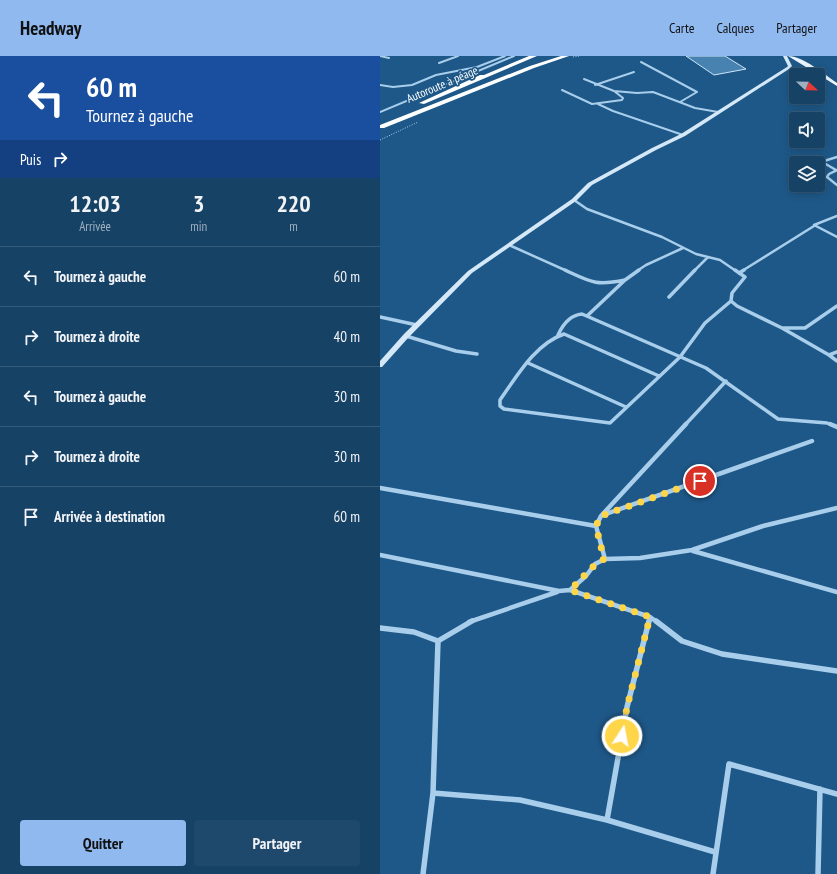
<!DOCTYPE html>
<html lang="fr">
<head>
<meta charset="utf-8">
<style>
	:root { --surface:#164266; --page:#1f496c; --text:#f1f3f6; --muted:#9eb0bf; --line:#355b7a; --accent:#90b9f0 }
	body { margin:0; font-family:"PT Sans Narrow",sans-serif; background:var(--page); color:var(--text); height:100vh; display:flex; flex-direction:column; font-size:15px; white-space:nowrap }
	* { box-sizing:border-box; margin:0 }
	p { font-size:13px; color:var(--muted) }
	.icon { flex:none; width:22px; height:22px; fill:none; stroke:currentColor; stroke-width:2; stroke-linecap:round; stroke-linejoin:round }
	.map { position:relative; flex:1; overflow:hidden }
	.side { display:flex; flex-direction:column; background:var(--surface); width:380px }
	.side>* { flex:none }
	.hud { background:#1a4fa0; color:#fff; overflow:hidden }
	.needle { width:26px; rotate:112deg }
	.buttons { position:absolute; left:409px; top:12px; display:grid; gap:8px }
	.buttons a { display:grid; place-items:center; width:36px; height:36px; border-radius:4px; background:var(--surface); box-shadow:0 2px 10px #0003,0 0 0 1px var(--line); font-size:20px }
	.pin { position:absolute; display:grid; place-items:center; width:34px; height:34px; color:#fff; margin:-17px; border:2px solid #fff; border-radius:50%; box-shadow:0 1px 4px #0007 }
	.me { position:absolute; width:44px; margin:-22px; rotate:11deg; stroke-linejoin:round; filter:drop-shadow(0 0 3px #0008) }
	.turn { display:flex; align-items:center; gap:14px; height:84px; padding:0 20px; font-size:18px }
	.turn .icon { width:52px; height:52px; stroke-width:2.5 }
	.turn b { display:block; font-size:28px; line-height:34px }
	.then { display:flex; align-items:center; height:38px; padding:0 20px; background:#0003; gap:8px; font-size:15px }
	.eta { display:flex; justify-content:space-evenly; align-items:center; height:68px; text-align:center }
	.eta b { font-size:24px; font-weight:600; line-height:28px }
	.action { display:flex; gap:8px; margin-top:auto; padding:8px 20px }
	.action a { flex:1; height:46px; border-radius:4px; background:var(--accent); color:#111; font-size:16px; font-weight:600; line-height:46px; text-align:center }
	.action a+a { background:var(--page); color:var(--text) }
	ul { padding:0; list-style:none }
	li { display:flex; align-items:center; gap:12px; height:60px; padding:0 20px; border-top:1px solid var(--line) }
	li div { flex:1 }
	li b { display:block; font-size:15px }
	li em { font-style:normal }
	header { display:flex; align-items:center; gap:24px; box-sizing:border-box; height:56px; padding:0 20px; background:var(--accent); color:#111 }
	header strong { font-size:19px }
	nav { display:flex; gap:22px; margin-inline-start:auto; font-size:14px }
	main { display:flex; flex:1; min-height:0 }
	.map>svg:first-child { display:block }
	.building { fill:#4782b0; stroke:#cde5f8 }
	.lines { fill:none; stroke-linecap:round; stroke-linejoin:round }
	.path { stroke:#a8ceeb; stroke-width:1; stroke-dasharray:1 1.5; stroke-linecap:butt }
	.street-far4 { stroke:#a8ceeb; stroke-width:2 }
	.street-far3 { stroke:#a8ceeb; stroke-width:2.5 }
	.street-far2 { stroke:#a8ceeb; stroke-width:3.5 }
	.street-far1 { stroke:#a8ceeb; stroke-width:4.5 }
	.street { stroke:#a8ceeb; stroke-width:5.5 }
	.secondary { fill:#d4e8f8; fill-rule:evenodd }
	.primary { fill:#edf6fe; fill-rule:evenodd }
	.highway { fill:#fff; fill-rule:evenodd }
	.route { stroke:#ffd54a; stroke-width:7; stroke-dasharray:0 12.6 }
	.labels { text-anchor:middle; dominant-baseline:central; stroke-width:3.5; stroke-linejoin:round; paint-order:stroke }
	.far-street-label { font-size:12px; fill:#fff; stroke:#1e5888 }
</style>
</head>
<body>
<header>
<strong>Headway</strong>
<nav><a>Carte</a><a>Calques</a><a>Partager</a></nav>
</header>
<main>
<section class="side">
<div class="hud">
<div class="turn"><svg class="icon" aria-label="left" viewBox="0 0 24 24"><path d="M17 20v-9H6M10 6l-5 5 5 5"/></svg><div><b>60 m</b>Tournez à gauche</div></div>
<div class="then">Puis<svg class="icon" aria-label="right" viewBox="0 0 24 24"><path d="M7 20v-9h11M14 6l5 5-5 5"/></svg></div>
</div>
<div class="eta">
<div><b>12:03</b><p>Arrivée</p></div>
<div><b>3</b><p>min</p></div>
<div><b>220</b><p>m</p></div>
</div>
<ul>
<li><svg class="icon" aria-label="left" viewBox="0 0 24 24"><path d="M17 20v-9H6M10 6l-5 5 5 5"/></svg><div><b>Tournez à gauche</b></div><em>60 m</em></li>
<li><svg class="icon" aria-label="right" viewBox="0 0 24 24"><path d="M7 20v-9h11M14 6l5 5-5 5"/></svg><div><b>Tournez à droite</b></div><em>40 m</em></li>
<li><svg class="icon" aria-label="left" viewBox="0 0 24 24"><path d="M17 20v-9H6M10 6l-5 5 5 5"/></svg><div><b>Tournez à gauche</b></div><em>30 m</em></li>
<li><svg class="icon" aria-label="right" viewBox="0 0 24 24"><path d="M7 20v-9h11M14 6l5 5-5 5"/></svg><div><b>Tournez à droite</b></div><em>30 m</em></li>
<li><svg class="icon" aria-label="arrive" viewBox="0 0 24 24"><path d="M6 21V4h12l-3 4 3 4H6"/></svg><div><b>Arrivée à destination</b></div><em>60 m</em></li>
</ul>
<div class="action"><a>Quitter</a><a>Partager</a></div>
</section>
<div class="map">
<svg width="457" height="818" viewBox="0 0 457 818">
	<rect width="100%" height="100%" fill="#1e5888"/>
	<path class="building" d="M 306,0 L 345,0 L 366,13 L 334,19 Z"/>
	<g class="lines">
		<path class="path" d="M 193,1 L 200,0
			M 0,84 L 38,66"/>
		<path class="street-far4" d="M 0,0 L 9,2
			M 261,6 L 317,36 L 300,46
			M 59,7 L 78,0
			M 204,23 L 234,35 L 257,37 L 273,36 L 315,52 L 338,56
			M 0,29 L 13,31 L 32,29 L 56,19 L 97,11 L 125,0
			M 215,29 L 254,16
			M 182,34 L 212,48 L 242,44 L 243,42 L 234,35
			M 218,48 L 233,55 L 303,79
			M 0,56 L 134,0"/>
		<path class="street-far3" d="M 456,114 L 444,107 L 444,105 L 457,101
			M 457,114 L 449,118 L 447,121 L 457,129
			M 194,144 L 207,153 L 282,181 L 316,198 L 340,204 L 356,215
			M 457,160 L 434,169 L 457,181
			M 129,189 L 187,215
			M 257,215 L 266,209 L 303,192
			M 314,215 L 328,201
			M 362,215 L 434,170"/>
		<path class="street-far2" d="M 185,214 C 211,226 215,230 245,224
			M 355,214 L 365,221 L 352,237 L 351,245 L 357,250 L 402,272 L 449,299
			M 359,217 L 364,214
			M 289,241 L 315,214
			M 207,260 L 245,224 L 259,214
			M 0,261 L 37,269
			M 402,272 L 425,272 L 457,250
			M 178,279 C 183,268 190,259 202,258 L 326,312 L 398,363 L 447,367 L 452,369
			M 26,280 L 76,295 L 97,298
			M 457,296 L 449,299 L 457,305
			M 148,307 L 246,351
			M 279,320 L 184,278 C 155,288 137,320 120,344 L 120,350 L 124,353 L 230,367 L 300,301 L 325,267 L 351,245
			M 305,369 L 346,325"/>
		<path class="street-far1" d="M 450,368 L 457,371
			M 0,432 L 216,470
			M 223,459 L 432,385
			M 313,495 L 457,536
			M 0,499 L 179,535 L 190,534 L 206,520 L 215,508 L 225,503 L 260,502 L 312,494 L 383,470 L 457,452
			M 225,503 L 216,470 L 221,460 L 306,368
			M 190,534 L 270,561 L 269,566
			M 270,561 L 277,566
			M 89,566 L 177,536"/>
		<path class="street" d="M 276,565 L 302,585 L 342,598 L 457,615
			M 0,572 L 34,576 L 58,585 L 92,565
			M 53,737 L 140,744 L 227,764 L 335,796
			M 227,764 L 247,651 L 269,565
			M 43,818 L 53,737 L 58,585
			M 333,818 L 349,708 L 457,738
			M 438,818 L 440,733"/>
		<path class="secondary" d="M 403,0 L 407,0 L 412,10 L 409,13 L 305,80 L 276,94 L 212,129 L 196,145 L 92,217 L 28,282 L 2,311 L 0,311 L 0,305 L 24,278 L 88,215 L 192,143 L 208,127 L 272,92 L 301,78 L 407,11 L 408,10 Z"/>
		<path class="primary" d="M 408,0 C 423,0 444,18 457,27 L 457,30 Z"/>
		<path class="highway" d="M 149,0 L 157,0 L 44,48 L 39,47 L 100,19 L 104,19 Z
			M 181,0 L 189,0 L 154,12 L 4,72 L 0,72 L 0,69 L 150,10 Z"/>
	</g>
	<g class="lines">
		<path class="route" d="M 242,680 L 247,651 L 270,561 L 190,534 C 201,524 211,510 224,503 L 216,470 L 221,460 L 320,425"/>
	</g>
	<g class="labels">
		<g class="far-street-label">
			<text transform="translate(62 28) rotate(-23)">Autoroute à péage</text>
		</g>
	</g>
</svg>
<div class="buttons">
<a><svg class="needle" viewBox="-14 -14 28 28"><path d="M0-13l5 13h-10z" fill="#e53935"/><path d="M0 13l5-13h-10z" fill="#9eb0bf"/></svg></a>
<a><svg class="icon" aria-label="sound" viewBox="0 0 24 24"><path d="M4 9h4l5-4v14l-5-4H4zM17 9q2 3 0 6"/></svg></a>
<a><svg class="icon" aria-label="layers" viewBox="0 0 24 24"><path d="M12 4l9 5-9 5-9-5zM3 14l9 5 9-5"/></svg></a>
</div>
<div class="pin" style="left:320px;top:425px;background:#d93025"><svg class="icon" aria-label="arrive" viewBox="0 0 24 24"><path d="M6 21V4h12l-3 4 3 4H6"/></svg></div>
<svg class="me" style="left:242px;top:680px" viewBox="-20 -20 40 40"><circle r="17" fill="#ffd54a" stroke="#fff" stroke-width="3"/><path d="M0-11L8 9 0 5-8 9z" fill="#fff"/></svg>
</div>
</main>
</body>
</html>
